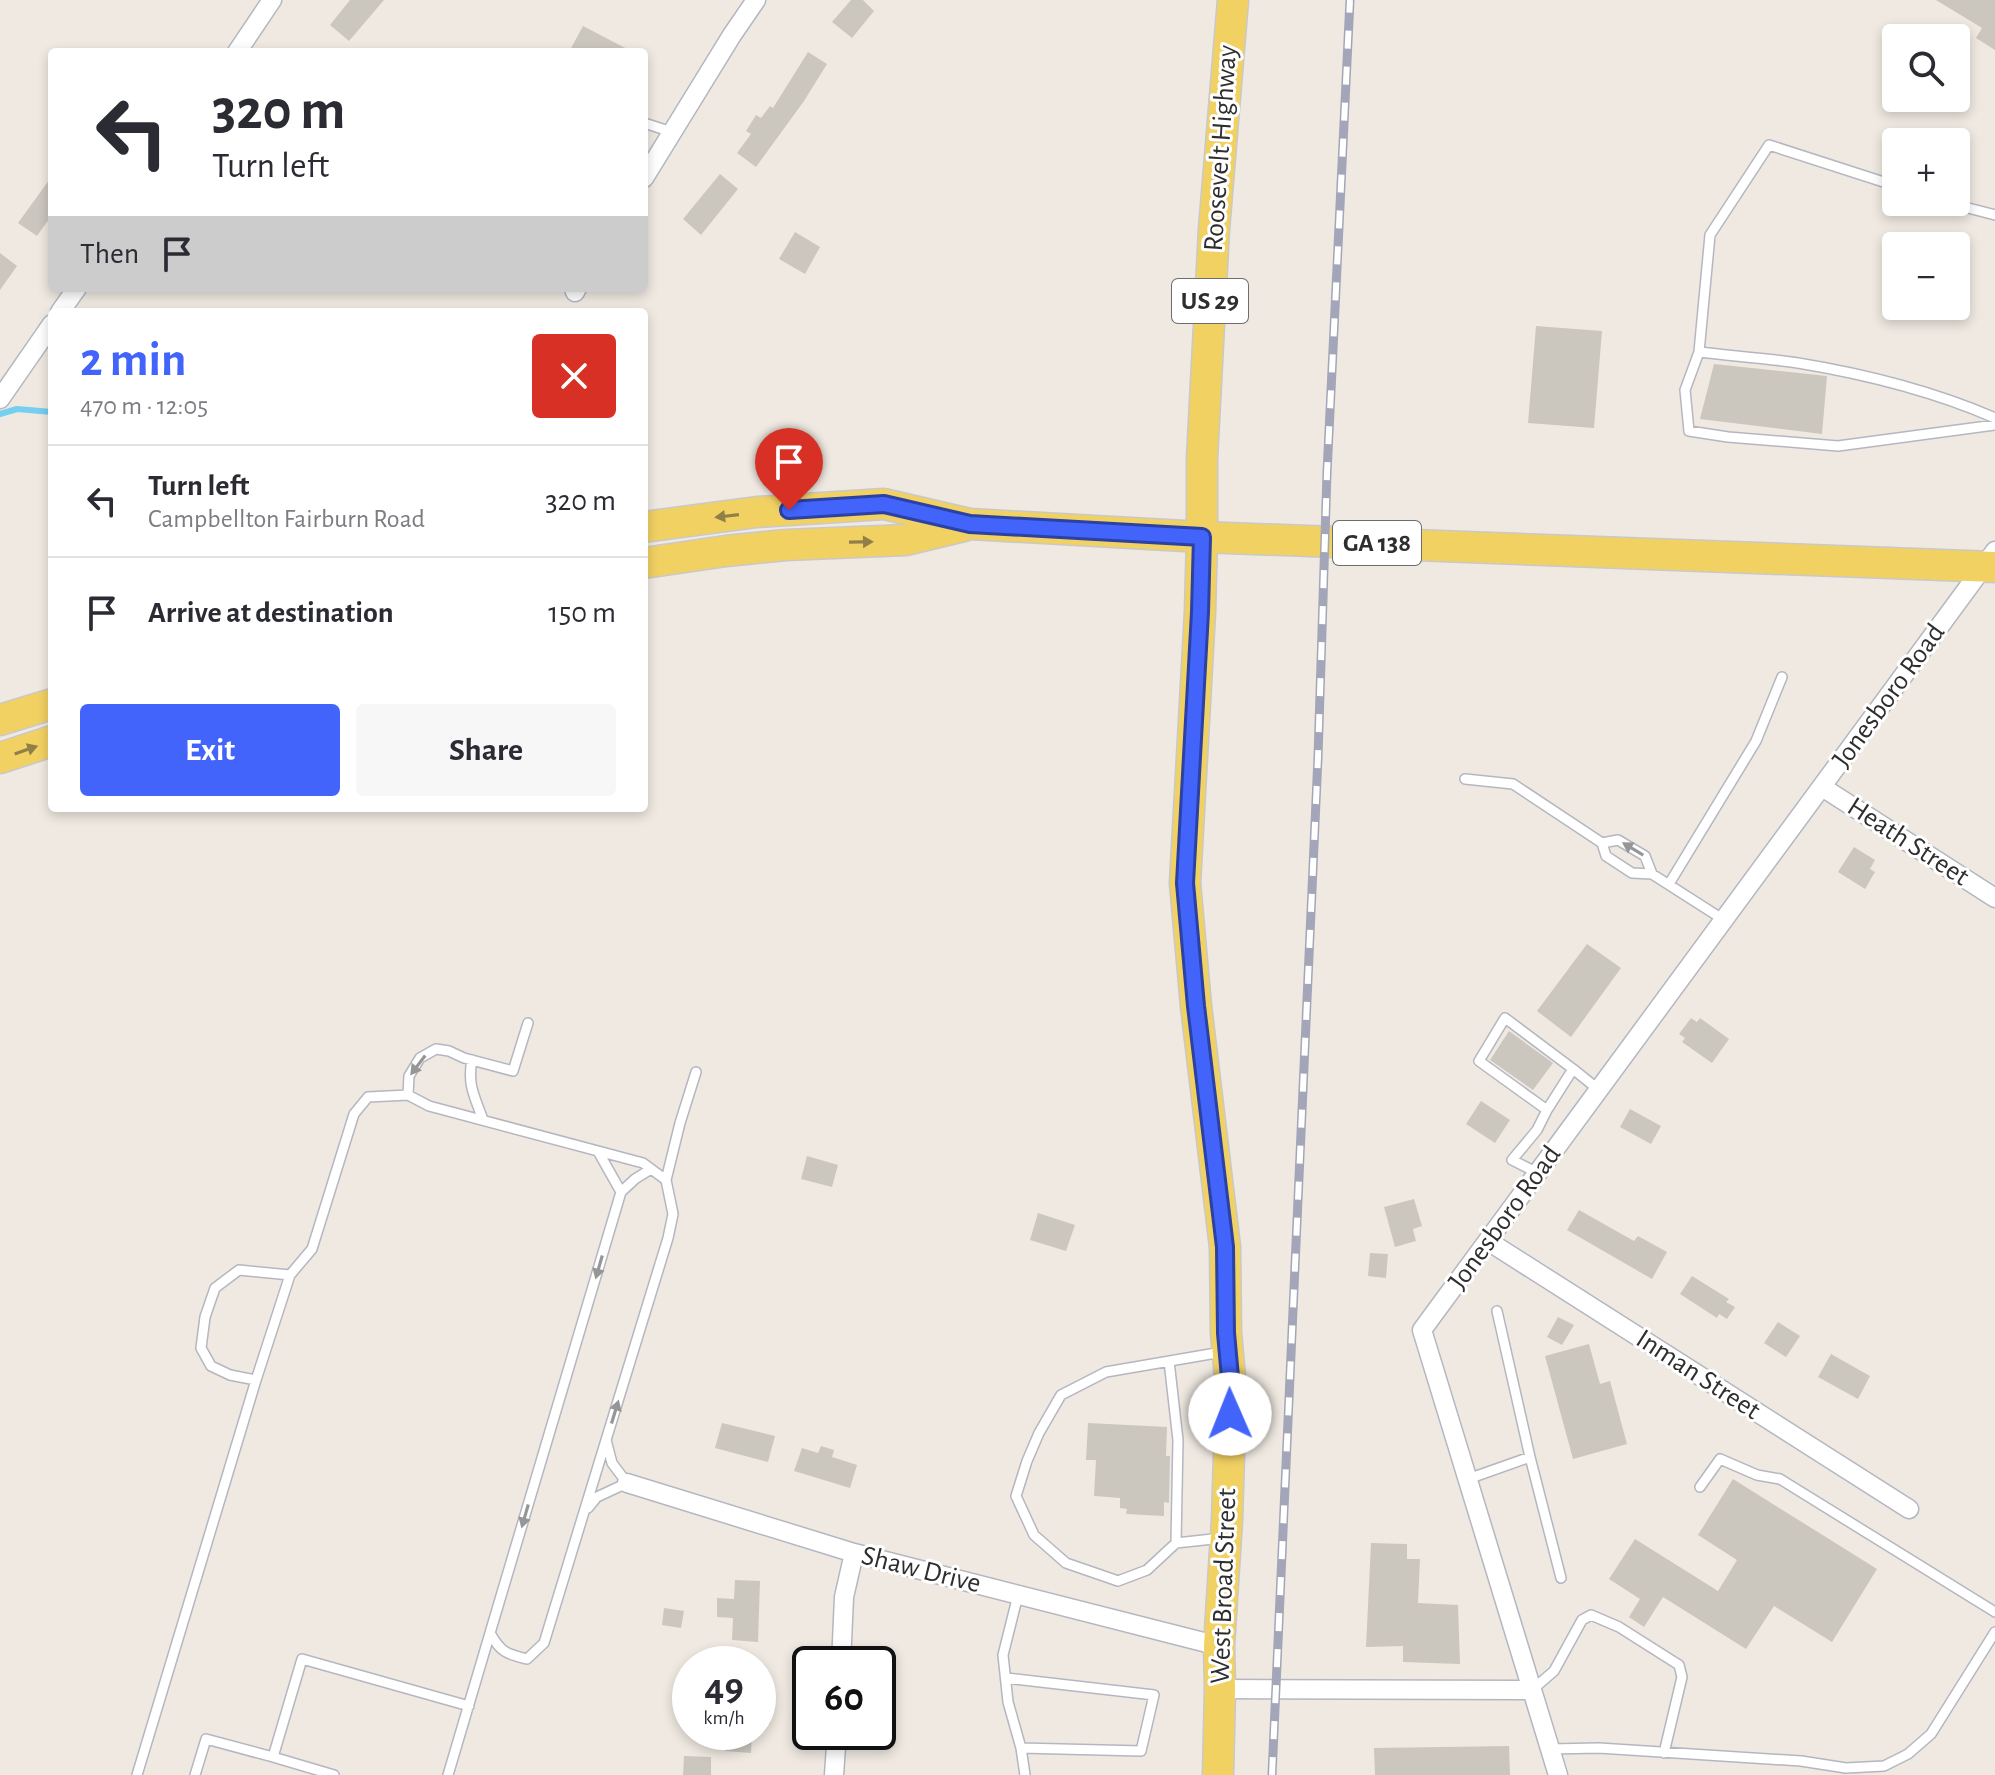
<!DOCTYPE html>
<html lang="en">
<head>
<meta charset="utf-8">
<style>
	:root { --surface:#fff; --page:#f7f7f7; --text:#2b2b33; --muted:#7c7c81; --line:#e1e1e2; --accent:#4264fb }
	body { margin:0; font-family:"Alegreya Sans",sans-serif; background:var(--page); color:var(--text); height:100vh; display:flex; flex-direction:column; font-size:30px; white-space:nowrap }
	* { box-sizing:border-box; margin:0 }
	p { font-size:26px; color:var(--muted) }
	.icon { flex:none; width:44px; height:44px; fill:none; stroke:currentColor; stroke-width:2; stroke-linecap:round; stroke-linejoin:round }
	.map { position:relative; flex:1; overflow:hidden }
	.details { position:absolute; left:48px; top:308px; width:600px; height:504px; display:flex; flex-direction:column; background:var(--surface); border-radius:8px; box-shadow:0 4px 12px #0003 }
	.details>* { flex:none }
	.guide { position:absolute; left:48px; top:48px; width:600px; height:244px; border-radius:8px; box-shadow:0 4px 12px #0003; background:#fff; color:var(--text); overflow:hidden }
	.tools { position:absolute; left:1882px; top:24px; display:grid; gap:16px }
	.tools a { display:grid; place-items:center; width:88px; height:88px; border-radius:8px; background:var(--surface); box-shadow:0 4px 12px #0003; font-size:40px }
	.speed { position:absolute; left:672px; top:1646px; display:flex; gap:16px; font-size:40px; font-weight:700; text-align:center }
	.speed>* { display:grid; place-content:center; width:104px; height:104px; border-radius:50%; background:var(--surface); box-shadow:0 4px 12px #0003; line-height:1 }
	.speed small { font-size:20px; font-weight:400 }
	.speed .limit { border:4px solid #111; border-radius:12px; background:#fff; color:#111 }
	.pin { position:absolute; display:grid; place-items:center; width:68px; height:68px; color:#fff; margin:-82px -34px; border-radius:50% 50% 50% 0; rotate:-45deg; box-shadow:0 0 8px #0007 }
	.pin .icon { rotate:45deg }
	.me { position:absolute; width:88px; margin:-44px; rotate:359deg; stroke-linejoin:round; filter:drop-shadow(0 0 6px #0008) }
	.turn { display:flex; align-items:center; gap:28px; height:168px; padding:0 32px; font-size:36px }
	.turn .icon { width:104px; height:104px; stroke-width:2.5 }
	.turn b { display:block; font-size:56px; line-height:68px }
	.then { display:flex; align-items:center; height:76px; padding:0 32px; background:#0003; gap:16px; font-size:30px }
	.round { display:grid; place-items:center; flex:none; width:84px; height:84px; border-radius:8px; background:var(--page) }
	.head { display:flex; align-items:center; justify-content:space-between; height:136px; padding:0 32px }
	h1 { font-size:48px; font-weight:600; line-height:60px; color:var(--accent) }
	.cta { display:flex; gap:16px; margin-top:auto; padding:16px 32px }
	.cta a { flex:1; height:92px; border-radius:8px; background:var(--accent); color:#fff; font-size:32px; font-weight:600; line-height:92px; text-align:center }
	.cta a+a { background:var(--page); color:var(--text) }
	ul { padding:0; list-style:none }
	li { display:flex; align-items:center; gap:24px; height:112px; padding:0 32px; border-top:2px solid var(--line) }
	li div { flex:1 }
	li b { display:block; font-size:30px }
	li em { font-style:normal }
	.map>svg:first-child { display:block }
	.lines { fill:none; stroke-linecap:round; stroke-linejoin:round }
	.stream { stroke:#75cff0; stroke-width:6 }
	.building { fill:#cbc7bf }
	.service-casing { stroke:#b4b7c1; stroke-width:12 }
	.minor-casing { stroke:#b4b7c1; stroke-width:21 }
	.primary-casing { stroke:#c9c9c9; stroke-width:33 }
	.service { stroke:#fff; stroke-width:9 }
	.minor { stroke:#fff; stroke-width:18 }
	.primary { stroke:#f2d163; stroke-width:30 }
	.rail-casing { stroke:#a3a6b8; stroke-width:9 }
	.rail { stroke:#fff; stroke-width:6; stroke-dasharray:18; stroke-linecap:butt }
	.oneway { fill:#908048 }
	.oneway2 { fill:#969696 }
	.route-casing { stroke:#2b41a3; stroke-width:20 }
	.route { stroke:#4264fb; stroke-width:14 }
	.labels { text-anchor:middle; dominant-baseline:central; stroke-width:6; stroke-linejoin:round; paint-order:stroke }
	.shield { fill:#fff; stroke:#6d6d6d; stroke-width:2 }
	.shield-label { font-size:26px; font-weight:bold; fill:#2e2e2e }
	.street-label { font-size:28px; fill:#2e2e2e; stroke:#fff }
</style>
</head>
<body>
<div class="map">
<svg width="1995" height="1775" viewBox="0 0 1995 1775">
	<rect width="100%" height="100%" fill="#efe9e1"/>
	<g class="lines">
		<path class="stream" d="M 0,414 L 17,409 L 52,412"/>
	</g>
	<path class="building" d="M 350,0 L 384,0 L 349,41 L 330,25 Z
		M 851,0 L 863,0 L 874,11 L 852,38 L 832,22 Z
		M 1936,0 L 1995,0 L 1995,50 L 1976,38 L 1982,28 Z
		M 583,26 L 633,52 L 569,52 Z
		M 808,52 L 827,64 L 804,101 L 756,167 L 737,153 L 751,134 L 746,131 L 756,115 L 761,118 L 770,106 L 773,108 Z
		M 720,174 L 738,189 L 701,235 L 683,219 Z
		M 52,176 L 52,215 L 37,236 L 18,223 Z
		M 795,232 L 820,247 L 805,274 L 779,259 Z
		M 0,253 L 17,266 L 0,290 Z
		M 1536,326 L 1602,331 L 1594,428 L 1528,423 Z
		M 1714,364 L 1827,376 L 1822,434 L 1700,419 Z
		M 1854,847 L 1875,860 L 1870,869 L 1875,872 L 1865,889 L 1838,872 Z
		M 1587,944 L 1621,968 L 1571,1037 L 1537,1011 Z
		M 1691,1018 L 1697,1022 L 1700,1018 L 1729,1039 L 1712,1063 L 1682,1042 L 1685,1038 L 1679,1034 Z
		M 1509,1031 L 1553,1063 L 1533,1090 L 1490,1060 Z
		M 1481,1101 L 1510,1120 L 1495,1143 L 1466,1124 Z
		M 1630,1109 L 1661,1126 L 1651,1144 L 1620,1127 Z
		M 807,1156 L 838,1165 L 832,1187 L 801,1179 Z
		M 1414,1199 L 1422,1226 L 1413,1229 L 1416,1241 L 1395,1247 L 1384,1207 Z
		M 1579,1210 L 1634,1241 L 1638,1236 L 1667,1252 L 1652,1279 L 1567,1230 Z
		M 1038,1213 L 1075,1225 L 1066,1251 L 1030,1240 Z
		M 1370,1253 L 1388,1254 L 1386,1278 L 1368,1276 Z
		M 1692,1276 L 1729,1299 L 1726,1302 L 1735,1307 L 1727,1319 L 1719,1314 L 1717,1318 L 1680,1294 Z
		M 1558,1317 L 1574,1325 L 1562,1345 L 1547,1337 Z
		M 1778,1322 L 1800,1336 L 1786,1357 L 1764,1343 Z
		M 1589,1344 L 1600,1384 L 1610,1381 L 1627,1444 L 1573,1459 L 1545,1356 Z
		M 1831,1354 L 1870,1376 L 1858,1399 L 1818,1377 Z
		M 722,1423 L 775,1436 L 768,1462 L 715,1448 Z
		M 1088,1423 L 1167,1427 L 1166,1456 L 1170,1456 L 1169,1503 L 1164,1502 L 1164,1516 L 1126,1514 L 1127,1509 L 1120,1508 L 1120,1498 L 1094,1496 L 1096,1460 L 1086,1460 Z
		M 821,1446 L 834,1450 L 832,1457 L 857,1465 L 850,1488 L 794,1471 L 802,1448 L 818,1453 Z
		M 1733,1479 L 1877,1569 L 1832,1642 L 1774,1606 L 1746,1649 L 1663,1597 L 1644,1627 L 1629,1617 L 1640,1599 L 1609,1579 L 1635,1539 L 1718,1591 L 1737,1560 L 1698,1535 Z
		M 1371,1543 L 1407,1544 L 1407,1559 L 1420,1559 L 1418,1603 L 1458,1605 L 1460,1664 L 1403,1662 L 1403,1646 L 1366,1647 Z
		M 735,1580 L 760,1581 L 758,1642 L 732,1640 L 733,1618 L 717,1617 L 717,1598 L 734,1599 Z
		M 664,1608 L 684,1611 L 681,1628 L 662,1625 Z
		M 726,1732 L 752,1732 L 751,1753 L 725,1751 Z
		M 1509,1746 L 1510,1775 L 1375,1775 L 1374,1748 Z
		M 684,1756 L 711,1757 L 711,1775 L 683,1775 Z"/>
	<g class="lines">
		<g class="service-casing">
			<path id="service" d="M 644,123 L 672,132
				M 1896,186 L 1769,145 L 1710,235 L 1699,352 C 1732,356 1765,358 1798,363 C 1865,374 1933,391 1995,418
				M 1945,202 L 1995,215
				M 1699,352 L 1685,390 L 1689,431 L 1728,437 L 1838,446 L 1995,425
				M 1465,779 L 1513,784 L 1602,843 L 1606,856 L 1632,873 L 1652,874 L 1724,920
				M 1602,843 L 1618,840 L 1645,856 L 1652,874
				M 1669,884 L 1756,741 L 1782,677
				M 528,1023 L 513,1071 L 464,1058 L 449,1051 L 436,1049 L 420,1058 L 409,1076 L 408,1095 L 429,1106 L 643,1163 L 666,1180
				M 472,1060 C 467,1085 475,1097 483,1120
				M 1573,1069 L 1505,1018 L 1479,1061 L 1547,1110 L 1573,1069 L 1599,1090
				M 599,1153 L 621,1192
				M 1538,1173 L 1512,1160 L 1537,1130 L 1547,1110
				M 1497,1311 L 1530,1457
				M 1222,1352 L 1106,1372 L 1061,1395 L 1039,1433 L 1027,1461 L 1016,1496 L 1034,1535 L 1066,1563 L 1118,1581 L 1147,1570 L 1176,1543 L 1222,1538
				M 1169,1361 L 1178,1440 L 1176,1543
				M 256,1380 L 290,1275
				M 606,1440 L 544,1643 L 527,1659 C 507,1654 501,1653 490,1633 L 621,1192 L 635,1179 L 651,1169
				M 1468,1479 L 1530,1457 L 1561,1578
				M 1700,1487 L 1720,1459 L 1757,1475 L 1780,1479 L 1995,1612
				M 588,1508 L 597,1497 L 627,1483 L 612,1463 L 606,1440 L 668,1238 L 673,1214 L 666,1180 L 680,1123 L 696,1072
				M 1018,1595 L 1003,1655 L 1008,1702 L 1021,1748 L 1025,1775
				M 1006,1678 L 1154,1695 L 1141,1751 L 1021,1748
				M 1532,1690 L 1554,1671 L 1582,1620 L 1591,1615 L 1619,1627 L 1679,1665 L 1682,1677 L 1664,1753
				M 1550,1749 L 1599,1748 L 1801,1761 L 1846,1768 L 1884,1766 L 1908,1754 L 1931,1734 L 1995,1632
				M 137,1775 L 256,1380 L 230,1375 L 211,1366 L 201,1348 L 205,1317 L 215,1288 L 239,1270 L 290,1275 L 312,1249 L 354,1114 L 368,1097 L 408,1095
				M 195,1775 L 206,1739 L 273,1757
				M 334,1775 L 273,1757 L 302,1659 L 469,1706
				M 448,1775 L 490,1633"/>
		</g>
		<g class="minor-casing">
			<path id="minor" d="M 237,52 L 272,0
				M 644,178 L 732,35 L 756,0
				M 575,292 L 577,288
				M 60,312 L 77,288
				M 0,399 L 52,324
				M 1822,787 L 1995,898
				M 1488,1241 L 1909,1509
				M 627,1483 L 854,1553 L 1219,1646
				M 841,1664 L 844,1597 L 854,1553
				M 1220,1689 L 1532,1690
				M 834,1775 L 837,1732
				M 1558,1775 L 1422,1330 L 1995,551"/>
		</g>
		<g class="primary-casing">
			<path id="primary" d="M 644,527 L 757,512 L 884,504 L 970,524 L 1202,537 L 1995,567
				M 644,563 L 726,551 L 786,545 L 906,540 L 964,526
				M 0,720 L 52,704
				M 0,758 L 52,741
				M 1218,1775 L 1220,1689 L 1219,1646 L 1227,1520 L 1231,1388 L 1226,1333 L 1225,1247 L 1196,1006 L 1185,883 L 1200,612 L 1202,537 L 1202,459 L 1214,229 L 1233,0"/>
		</g>
		<use href="#service" class="service"/>
		<use href="#minor" class="minor"/>
		<use href="#primary" class="primary"/>
		<g class="rail-casing">
			<path id="rail" d="M 1272,1775 L 1318,757 L 1327,473 L 1350,0"/>
		</g>
		<use href="#rail" class="rail"/>
	</g>
	<defs><path id="oneway-solid" d="M-6-.8H1V-3.2L6.5 0L1 3.2V.8H-6Z" transform="scale(2)"/></defs>
	<g class="oneway">
		<use href="#oneway-solid" transform="translate(727 516) rotate(173)"/>
		<use href="#oneway-solid" transform="translate(861 542) rotate(-1)"/>
		<use href="#oneway-solid" transform="translate(26 750) rotate(-19)"/>
	</g>
	<g class="oneway2">
		<use href="#oneway-solid" transform="translate(1633 849) rotate(-149)"/>
		<use href="#oneway-solid" transform="translate(418 1065) rotate(127)"/>
		<use href="#oneway-solid" transform="translate(599 1267) rotate(106)"/>
		<use href="#oneway-solid" transform="translate(615 1412) rotate(-73)"/>
		<use href="#oneway-solid" transform="translate(525 1516) rotate(106)"/>
	</g>
	<g class="lines">
		<g class="route-casing">
			<path id="route" d="M 789,510 L 884,504 L 970,524 L 1202,537 L 1200,612 L 1185,883 L 1196,1006 L 1225,1247 L 1226,1333 L 1231,1388 L 1230,1414"/>
		</g>
		<use href="#route" class="route"/>
	</g>
	<g class="labels">
		<g class="shield">
			<rect x="1172" y="279" width="76" height="44" rx="6"/>
			<rect x="1333" y="521" width="88" height="44" rx="6"/>
		</g>
		<g class="shield-label">
			<text x="1210" y="301">US 29</text>
			<text x="1377" y="543">GA 138</text>
		</g>
		<g class="street-label">
			<text transform="translate(1221 148) rotate(-86)">Roosevelt Highway</text>
			<text transform="translate(1889 696) rotate(-54)">Jonesboro Road</text>
			<text transform="translate(1908 842) rotate(33)">Heath Street</text>
			<text transform="translate(1505 1218) rotate(-54)">Jonesboro Road</text>
			<text transform="translate(1698 1375) rotate(33)">Inman Street</text>
			<text transform="translate(921 1570) rotate(14)">Shaw Drive</text>
			<text transform="translate(1224 1586) rotate(-88)">West Broad Street</text>
		</g>
	</g>
</svg>
<div class="tools">
<a><svg class="icon" aria-label="search" viewBox="0 0 24 24"><circle cx="10" cy="10" r="6"/><path d="M15 15l6 6"/></svg></a>
<a>+</a>
<a>−</a>
</div>
<div class="speed"><div>49<small>km/h</small></div><div class="limit">60</div></div>
<div class="pin" style="left:789px;top:510px;background:#d93025"><svg class="icon" aria-label="arrive" viewBox="0 0 24 24"><path d="M6 21V4h12l-3 4 3 4H6"/></svg></div>
<svg class="me" style="left:1230px;top:1414px" viewBox="-20 -20 40 40"><circle r="19" fill="#fff"/><path d="M0-13L10 11 0 6-10 11z" fill="#4264fb"/></svg>
<div class="guide">
<div class="turn"><svg class="icon" aria-label="left" viewBox="0 0 24 24"><path d="M17 20v-9H6M10 6l-5 5 5 5"/></svg><div><b>320 m</b>Turn left</div></div>
<div class="then">Then<svg class="icon" aria-label="arrive" viewBox="0 0 24 24"><path d="M6 21V4h12l-3 4 3 4H6"/></svg></div>
</div>
<section class="details">
<div class="head"><div><h1>2 min</h1><p>470 m · 12:05</p></div><a class="round" style="background:#d93025;color:#fff"><svg class="icon" aria-label="close" viewBox="0 0 24 24"><path d="M6 6l12 12M18 6L6 18"/></svg></a></div>
<ul>
<li><svg class="icon" aria-label="left" viewBox="0 0 24 24"><path d="M17 20v-9H6M10 6l-5 5 5 5"/></svg><div><b>Turn left</b><p>Campbellton Fairburn Road</p></div><em>320 m</em></li>
<li><svg class="icon" aria-label="arrive" viewBox="0 0 24 24"><path d="M6 21V4h12l-3 4 3 4H6"/></svg><div><b>Arrive at destination</b></div><em>150 m</em></li>
</ul>
<div class="cta"><a>Exit</a><a>Share</a></div>
</section>
</div>
</body>
</html>
